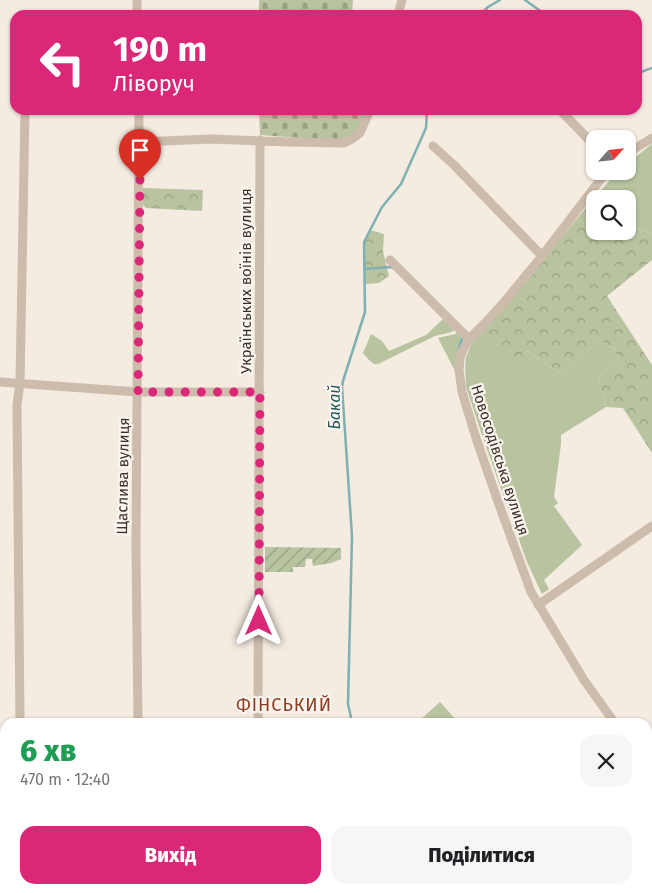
<!DOCTYPE html>
<html lang="uk">
<head>
<meta charset="utf-8">
<style>
	:root { --surface:#fff; --page:#f6f6f6; --text:#202124; --muted:#757577; --accent:#db2777 }
	body { margin:0; font-family:"Fira Sans",sans-serif; background:var(--page); color:var(--text); height:100vh; display:flex; flex-direction:column; font-size:19px; white-space:nowrap }
	* { box-sizing:border-box; margin:0 }
	p { font-size:16px; color:var(--muted) }
	.icon { flex:none; width:28px; height:28px; fill:none; stroke:currentColor; stroke-width:2; stroke-linecap:round; stroke-linejoin:round }
	.map { position:relative; flex:1; overflow:hidden }
	.sheet { position:absolute; left:0px; top:718px; width:652px; height:176px; display:flex; flex-direction:column; background:var(--surface); border-radius:15px 15px 0 0; box-shadow:0 1px 4px #0004 }
	.sheet>* { flex:none }
	.banner { position:absolute; left:10px; top:10px; width:632px; height:105px; border-radius:15px; box-shadow:0 1px 4px #0004; background:#db2777; color:#fff; overflow:hidden }
	.needle { width:32px; rotate:63deg }
	.controls { position:absolute; left:586px; top:130px; display:grid; gap:10px }
	.controls a { display:grid; place-items:center; width:50px; height:50px; border-radius:10px; background:var(--surface); box-shadow:0 1px 4px #0004; font-size:25px }
	.pin { position:absolute; display:grid; place-items:center; width:42px; height:42px; color:#fff; margin:-51px -21px; border-radius:50% 50% 50% 0; rotate:-45deg; box-shadow:0 0 5px #0007 }
	.pin .icon { rotate:45deg }
	.me { position:absolute; width:55px; margin:-28px; rotate:0deg; stroke-linejoin:round; filter:drop-shadow(0 0 4px #0008) }
	.turn { display:flex; align-items:center; gap:18px; height:105px; padding:0 20px; font-size:22px }
	.turn .icon { width:65px; height:65px; stroke-width:2.5 }
	.turn b { display:block; font-size:35px; line-height:42px }
	.round { display:grid; place-items:center; flex:none; width:52px; height:52px; border-radius:15px; background:var(--page) }
	.headline { display:flex; align-items:center; justify-content:space-between; height:85px; padding:0 20px }
	h1 { font-size:30px; font-weight:800; line-height:38px; color:#1e9e55 }
	.primary-button { display:flex; gap:10px; margin-top:auto; padding:10px 20px }
	.primary-button a { flex:1; height:58px; border-radius:15px; background:var(--accent); color:#fff; font-size:20px; font-weight:800; line-height:58px; text-align:center }
	.primary-button a+a { background:var(--page); color:var(--text) }
	.map>svg:first-child { display:block }
	.grass { fill:#b8c4a0 }
	.forest { fill:url(#forest-crowns) }
	.cemetery { fill:url(#cemetery-stones) }
	.garden { fill:url(#garden-furrows) }
	.lines { fill:none; stroke-linecap:round; stroke-linejoin:round }
	.stream { stroke:#7fb0b2; stroke-width:2.5 }
	.minor { stroke:#cdbbac; stroke-width:9 }
	.route { stroke:#db2777; stroke-width:9; stroke-dasharray:0 16.2 }
	.labels { text-anchor:middle; dominant-baseline:central; stroke-width:4.5; stroke-linejoin:round; paint-order:stroke }
	.street-label { font-size:15px; fill:#3b302b; stroke:#fbf5ee }
	.water-label { font-size:16px; font-style:italic; fill:#1f5a5e; stroke:#fbf5ee }
	.quarter-label { font-size:18px; letter-spacing:1px; fill:#8c3b22; stroke:#fbf5ee }
</style>
</head>
<body>
<div class="map">
<svg width="652" height="893" viewBox="0 0 652 893">
	<defs>
		<pattern id="forest-crowns" width="20" height="18" patternUnits="userSpaceOnUse" patternTransform="scale(1.25)"><rect width="20" height="18" fill="#b8c4a0"/><path d="M2 6a3 3 0 1 1 6 0M12 15a3 3 0 1 1 6 0" fill="none" stroke="#97a083"/></pattern>
		<pattern id="cemetery-stones" width="16" height="16" patternUnits="userSpaceOnUse" patternTransform="scale(1.25)"><rect width="16" height="16" fill="#b8c4a0"/><path d="M2 7V4a2 2 0 0 1 4 0v3zM10 15v-3a2 2 0 0 1 4 0v3z" fill="#97a083"/></pattern>
		<pattern id="garden-furrows" width="10" height="10" patternUnits="userSpaceOnUse" patternTransform="scale(1.25)"><rect width="10" height="10" fill="#b8c4a0"/><path d="M-1 1l2-2M0 10L10 0M9 11l2-2" fill="none" stroke="#97a083"/></pattern>
	</defs>
	<rect width="100%" height="100%" fill="#f4ebe1"/>
	<path class="grass" d="M 652,144 L 652,234 L 628,225 L 628,199 L 595,199 L 595,208 L 589,204 L 618,171 L 628,171 L 628,163 Z
		M 443,319 L 454,330 L 452,332 L 435,336 L 378,364 L 374,364 L 369,360 L 363,353 L 371,334 L 382,341 L 389,351 L 426,335 Z
		M 459,333 L 463,338 L 457,356 L 455,371 L 438,338 Z
		M 480,333 L 519,358 L 527,351 L 560,373 L 564,373 L 599,340 L 613,348 L 620,360 L 600,376 L 598,380 L 606,407 L 561,435 L 561,444 L 554,497 L 558,503 L 554,506 L 582,545 L 544,580 L 549,589 L 542,594 L 527,562 L 484,441 L 466,387 L 465,367 L 466,357 L 474,338 Z
		M 440,702 L 458,722 L 396,722 L 420,720 Z
		M 413,889 L 486,889 L 478,893 L 413,893 Z"/>
	<path class="forest" d="M 143,188 L 203,190 L 202,211 L 146,208 L 143,205 Z
		M 589,204 L 595,208 L 595,231 L 628,231 L 628,225 L 652,234 L 652,260 L 607,296 L 652,365 L 652,453 L 623,408 L 606,407 L 598,380 L 600,376 L 620,360 L 613,348 L 599,340 L 564,373 L 560,373 L 527,351 L 519,359 L 480,333 L 498,315 Z
		M 370,230 L 384,234 L 383,251 L 389,276 L 379,283 L 365,284 L 364,242 Z
		M 486,889 L 563,889 L 566,893 L 478,893 Z"/>
	<path class="cemetery" d="M 259,0 L 353,0 L 352,15 L 259,15 Z
		M 259,110 L 364,110 C 359,127 357,138 337,141 L 260,135 Z"/>
	<path class="garden" d="M 265,547 L 341,548 L 341,559 L 331,563 L 313,566 L 312,559 L 306,559 L 305,567 L 293,567 L 293,572 L 265,572 Z"/>
	<g class="lines">
		<path class="stream" d="M 525,0 L 546,15
			M 480,15 L 488,7 L 500,0
			M 638,73 L 652,68
			M 364,269 L 391,267 L 393,268
			M 459,348 L 463,337
			M 352,722 L 348,704 L 352,536 L 342,387 L 343,381 L 365,312 L 364,242 L 382,207 L 401,184 L 426,128 L 427,110
			M 378,889 L 378,893"/>
		<path class="minor" d="M 137,0 L 137,15
			M 398,15 L 402,0
			M 560,110 L 595,146
			M 140,142 L 211,139 L 290,142 L 344,143 L 352,139 L 360,133 L 370,110
			M 433,146 L 454,165 L 542,256
			M 628,153 L 652,138
			M 607,171 L 542,256 L 505,301 L 488,320 L 469,339 L 463,350 L 460,358 L 459,370 L 462,392 L 476,438 L 497,499 L 531,592 L 584,680 L 614,722
			M 390,260 L 469,339
			M 0,382 L 138,392 L 260,392
			M 538,605 L 652,526
			M 20,722 L 17,405 L 20,383 L 25,110
			M 138,722 L 136,547 L 139,110
			M 258,722 L 260,140
			M 23,889 L 23,893
			M 134,893 L 134,889
			M 257,893 L 257,889"/>
	</g>
	<g class="lines">
		<path class="route" d="M 140,180 L 138,392 L 260,392 L 259,621"/>
	</g>
	<g class="labels">
		<g class="street-label">
			<text transform="translate(246 281) rotate(-90)">Українських воїнів вулиця</text>
			<text transform="translate(500 460) rotate(72)">Новосодівська вулиця</text>
			<text transform="translate(123 476) rotate(-89)">Щаслива вулиця</text>
		</g>
		<g class="water-label">
			<text transform="translate(334 407) rotate(-90)">Бакай</text>
		</g>
		<g class="quarter-label">
			<text x="284" y="705">ФІНСЬКИЙ</text>
		</g>
	</g>
</svg>
<div class="controls">
<a><svg class="needle" viewBox="-14 -14 28 28"><path d="M0-13l5 13h-10z" fill="#e53935"/><path d="M0 13l5-13h-10z" fill="#757577"/></svg></a>
<a><svg class="icon" aria-label="search" viewBox="0 0 24 24"><circle cx="10" cy="10" r="6"/><path d="M15 15l6 6"/></svg></a>
</div>
<div class="pin" style="left:140px;top:180px;background:#d93025"><svg class="icon" aria-label="arrive" viewBox="0 0 24 24"><path d="M6 21V4h12l-3 4 3 4H6"/></svg></div>
<svg class="me" style="left:259px;top:621px" viewBox="-20 -20 40 40"><path d="M0-17L14 15 0 8-14 15z" fill="#db2777" stroke="#fff" stroke-width="4"/></svg>
<div class="banner">
<div class="turn"><svg class="icon" aria-label="left" viewBox="0 0 24 24"><path d="M17 20v-9H6M10 6l-5 5 5 5"/></svg><div><b>190 m</b>Ліворуч</div></div>
</div>
<section class="sheet">
<div class="headline"><div><h1>6 хв</h1><p>470 m · 12:40</p></div><a class="round"><svg class="icon" aria-label="close" viewBox="0 0 24 24"><path d="M6 6l12 12M18 6L6 18"/></svg></a></div>
<div class="primary-button"><a>Вихід</a><a>Поділитися</a></div>
</section>
</div>
</body>
</html>
